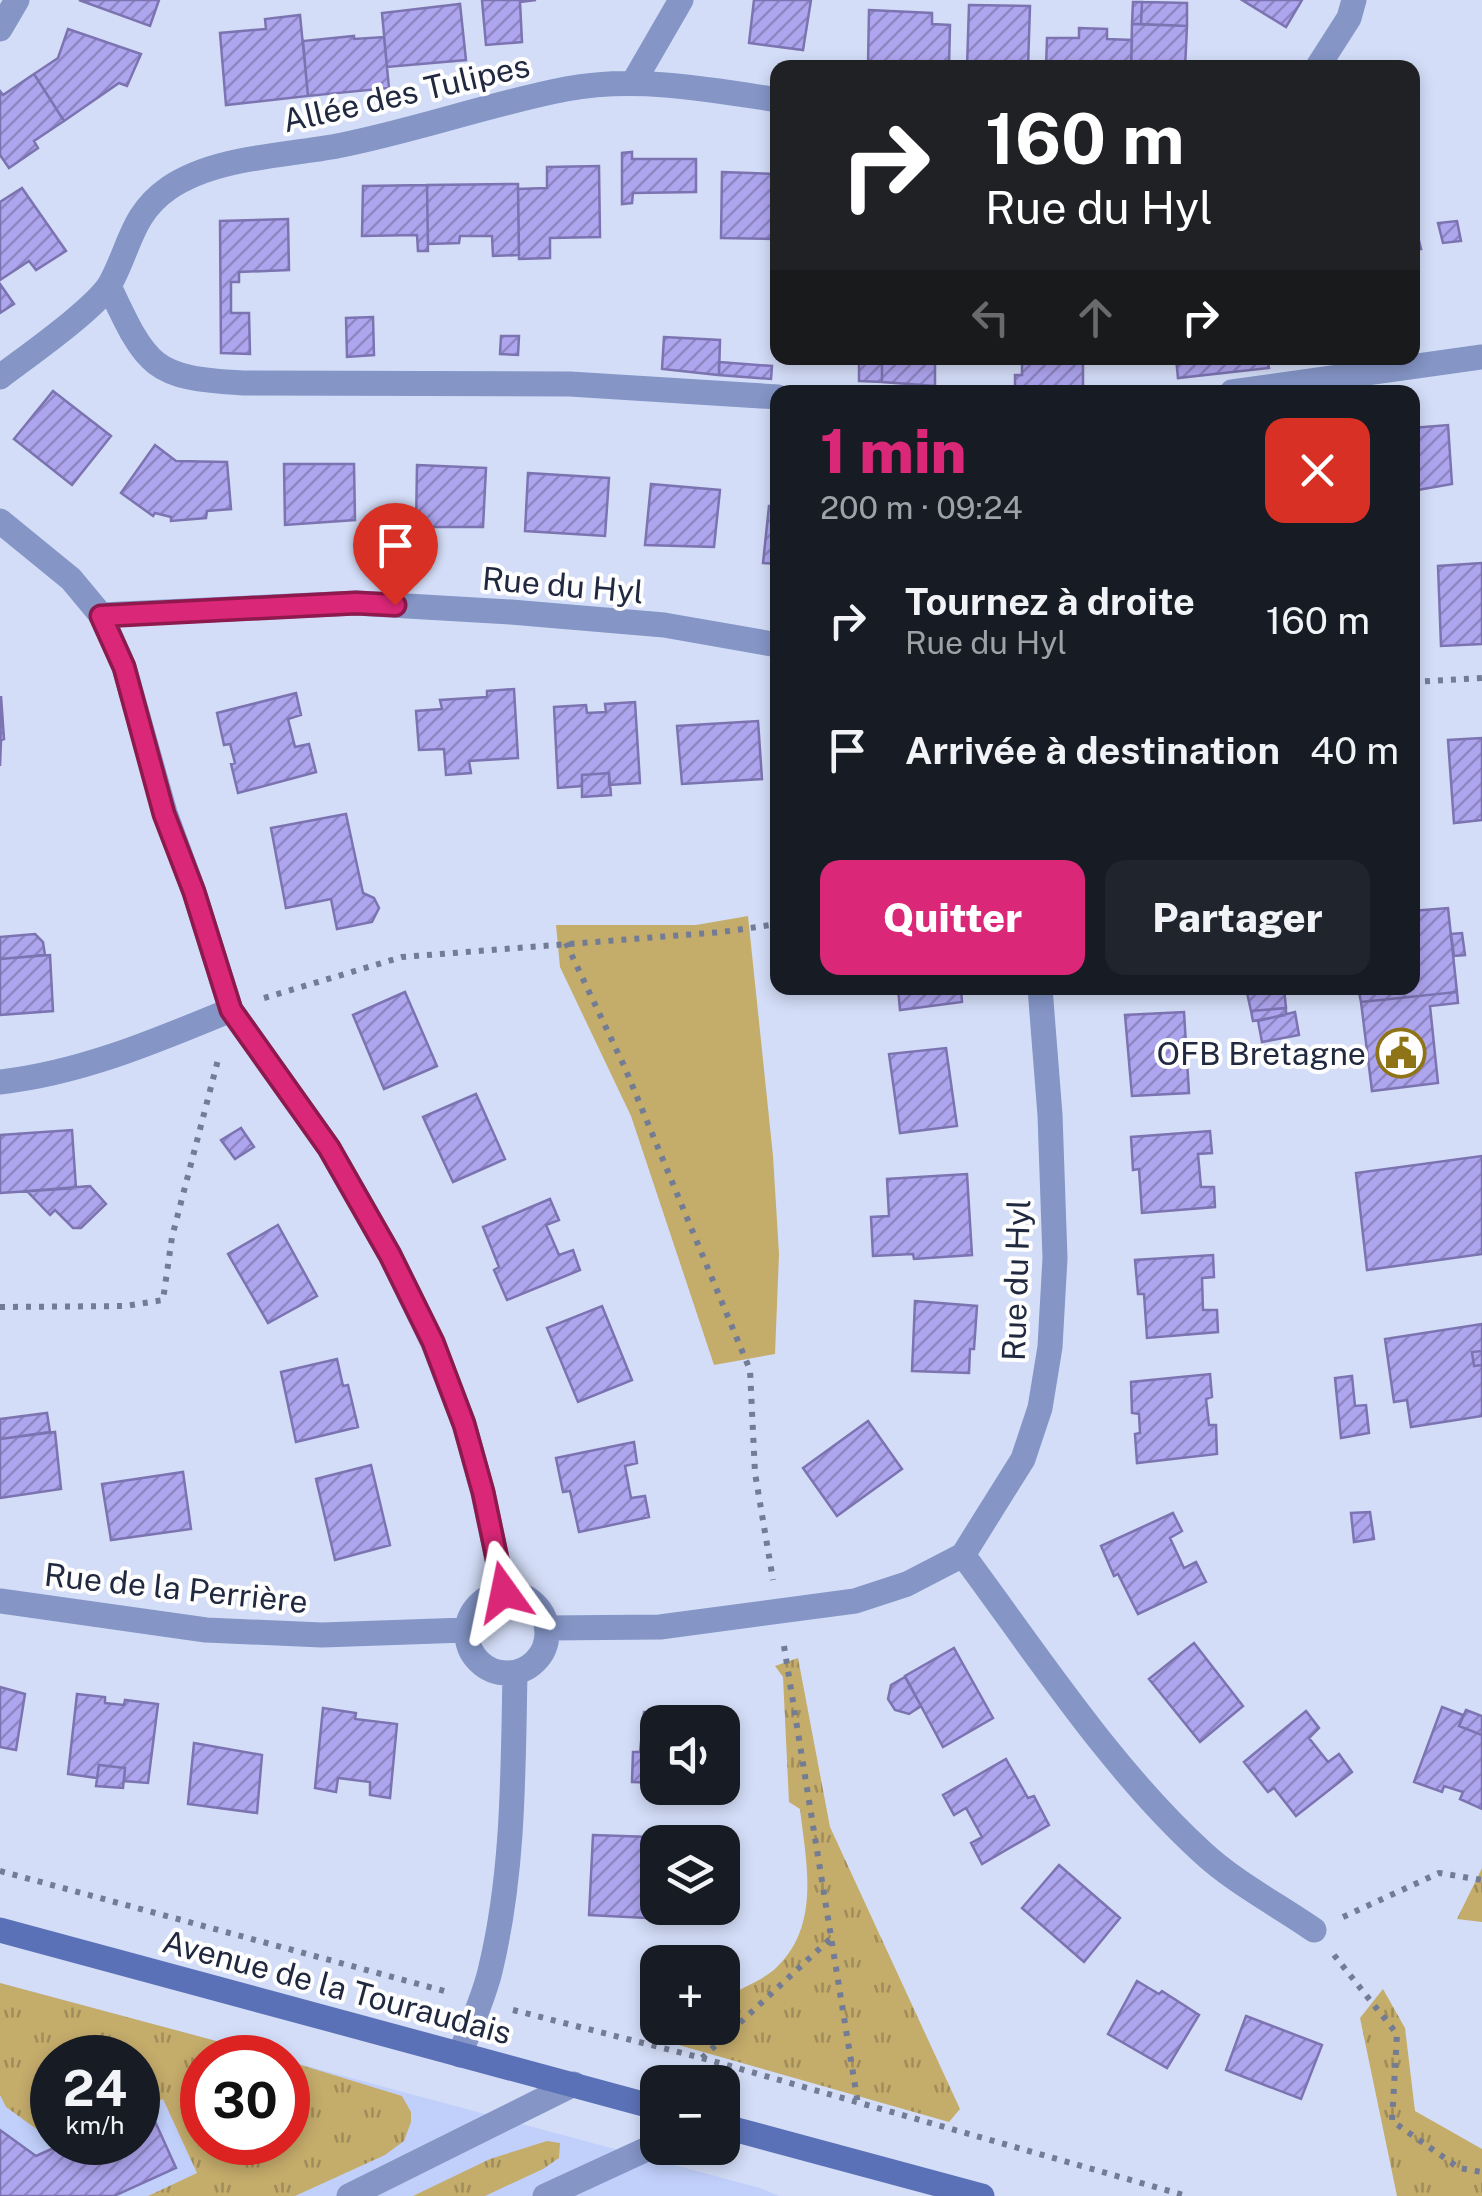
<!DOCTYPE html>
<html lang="fr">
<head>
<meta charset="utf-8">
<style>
	:root { --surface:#171b24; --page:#20242c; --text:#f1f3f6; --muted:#9ea1a6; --accent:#db2777 }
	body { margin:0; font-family:"Public Sans",sans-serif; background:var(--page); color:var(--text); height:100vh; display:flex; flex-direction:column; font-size:38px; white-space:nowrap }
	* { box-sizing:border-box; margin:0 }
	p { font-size:32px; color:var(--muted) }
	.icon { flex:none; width:55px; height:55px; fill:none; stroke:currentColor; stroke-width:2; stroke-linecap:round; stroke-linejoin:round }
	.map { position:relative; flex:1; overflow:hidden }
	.drawer { position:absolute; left:770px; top:385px; width:650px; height:610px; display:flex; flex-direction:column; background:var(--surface); border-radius:20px; box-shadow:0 5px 15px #0003 }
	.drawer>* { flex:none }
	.banner { position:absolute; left:770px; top:60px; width:650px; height:305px; border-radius:20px; box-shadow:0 5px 15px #0003; background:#202124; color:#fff; overflow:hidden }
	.buttons { position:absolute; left:640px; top:1705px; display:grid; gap:20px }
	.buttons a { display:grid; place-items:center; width:100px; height:100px; border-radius:20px; background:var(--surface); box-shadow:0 5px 15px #0003; font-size:50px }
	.speed { position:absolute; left:30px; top:2035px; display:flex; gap:20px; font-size:50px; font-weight:700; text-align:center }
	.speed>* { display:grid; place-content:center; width:130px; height:130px; border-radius:50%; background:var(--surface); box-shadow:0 5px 15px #0003; line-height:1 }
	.speed small { font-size:25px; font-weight:400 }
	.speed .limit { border:15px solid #d22; background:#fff; color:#111 }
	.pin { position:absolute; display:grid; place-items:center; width:85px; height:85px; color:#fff; margin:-102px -42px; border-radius:50% 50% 50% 0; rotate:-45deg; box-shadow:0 0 10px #0007 }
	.pin .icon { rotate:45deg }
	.me { position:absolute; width:110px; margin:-55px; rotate:348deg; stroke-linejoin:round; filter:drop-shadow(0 0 8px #0008) }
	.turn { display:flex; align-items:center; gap:35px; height:210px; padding:0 50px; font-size:45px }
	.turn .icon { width:130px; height:130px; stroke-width:2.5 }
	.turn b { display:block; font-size:70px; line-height:85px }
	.lanes { display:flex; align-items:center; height:95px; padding:0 50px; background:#0003; justify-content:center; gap:50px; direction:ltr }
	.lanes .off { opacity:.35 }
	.round { display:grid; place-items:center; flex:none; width:105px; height:105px; border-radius:20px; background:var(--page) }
	.overview { display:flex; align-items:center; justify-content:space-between; height:170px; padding:0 50px }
	h1 { font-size:60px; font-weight:800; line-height:75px; color:var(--accent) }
	.primary-button { display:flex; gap:20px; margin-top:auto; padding:20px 50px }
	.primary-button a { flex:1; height:115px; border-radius:20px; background:var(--accent); color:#fff; font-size:40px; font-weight:800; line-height:115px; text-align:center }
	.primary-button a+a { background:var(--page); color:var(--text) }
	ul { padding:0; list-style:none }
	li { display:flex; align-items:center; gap:30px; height:130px; padding:0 50px }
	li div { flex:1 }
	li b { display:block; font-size:38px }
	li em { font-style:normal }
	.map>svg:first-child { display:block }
	.built { fill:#c1d0fb; fill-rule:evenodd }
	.grass { fill:url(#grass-tufts) }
	.park { fill:#c4ac6b }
	.building { fill:url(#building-hatch); stroke:#7c73b1; stroke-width:2.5 }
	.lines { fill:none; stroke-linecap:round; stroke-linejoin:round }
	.path { stroke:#737c95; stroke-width:6; stroke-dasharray:5 8; stroke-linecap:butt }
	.service { stroke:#8495c6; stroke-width:25 }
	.minor { stroke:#8495c6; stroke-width:25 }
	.tertiary { stroke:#8495c6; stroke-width:25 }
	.secondary { stroke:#5b71b7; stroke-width:25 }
	.route-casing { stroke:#8e194d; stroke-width:25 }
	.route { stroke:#db2777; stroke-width:18 }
	.labels { text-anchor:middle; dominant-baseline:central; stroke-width:8; stroke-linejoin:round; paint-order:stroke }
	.street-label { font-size:32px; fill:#212941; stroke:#fefefe }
	.poi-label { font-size:32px; fill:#212941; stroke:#fefefe; text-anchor:end }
</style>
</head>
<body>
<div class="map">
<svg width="1482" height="2196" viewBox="0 0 1482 2196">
	<defs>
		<pattern id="grass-tufts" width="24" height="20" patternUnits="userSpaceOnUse" patternTransform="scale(2.5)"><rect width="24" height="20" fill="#c4ac6b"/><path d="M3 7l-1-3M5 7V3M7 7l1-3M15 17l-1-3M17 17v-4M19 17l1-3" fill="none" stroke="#9f8c5a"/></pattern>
		<pattern id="building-hatch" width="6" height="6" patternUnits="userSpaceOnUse" patternTransform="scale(2.5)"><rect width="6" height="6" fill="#aea5ef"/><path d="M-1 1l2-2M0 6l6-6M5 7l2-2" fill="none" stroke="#8d86c3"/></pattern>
	</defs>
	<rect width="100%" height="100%" fill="#d3ddf7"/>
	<path class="built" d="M 0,1983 L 276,2057 L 202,2058 L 202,2142 L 288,2142 L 288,2061 L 760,2188 L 779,2196 L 0,2196 ZM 52,2058 L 138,2058 L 138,2142 L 52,2142 Z"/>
	<path class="grass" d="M 798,1658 L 830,1827 L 960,2109 L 949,2122 L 668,2042 L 672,2028 L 722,2028 L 723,1998 C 739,1989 764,1980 777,1967 C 821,1924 806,1862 800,1809 L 789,1802 L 783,1677 L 775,1666 Z
		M 1482,1868 L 1482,1922 L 1457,1919 Z
		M 0,1983 L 276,2057 L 202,2058 L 202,2142 L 288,2142 L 288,2061 L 402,2096 L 411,2112 L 411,2122 L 404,2141 L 385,2155 L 295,2196 L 148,2196 L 197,2173 L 163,2099 L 148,2106 L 138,2103 L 138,2058 L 52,2058 L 52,2128 L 42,2133 L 6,2107 L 0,2095 Z
		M 1383,1989 L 1405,2028 L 1415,2111 L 1482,2149 L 1482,2196 L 1397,2196 L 1360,2018 Z
		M 547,2141 L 560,2143 L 559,2158 L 543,2169 L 485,2196 L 413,2196 L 490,2159 Z"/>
	<path class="park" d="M 748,916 L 773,1156 L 779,1254 L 775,1354 L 714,1365 L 631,1116 L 560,967 L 556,925 L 696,925 Z"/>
	<path class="building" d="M 79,0 L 159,0 L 150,26 Z
		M 482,0 L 536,0 L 520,2 L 522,42 L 486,45 Z
		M 754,0 L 811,0 L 803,50 L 749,43 Z
		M 1242,0 L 1302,0 L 1286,27 Z
		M 1133,2 L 1142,2 L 1141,24 L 1132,24 Z
		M 1142,2 L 1187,3 L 1187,26 L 1141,24 Z
		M 460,4 L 466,60 L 387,67 L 382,13 Z
		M 969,5 L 1030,6 L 1028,68 L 967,68 Z
		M 869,10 L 932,13 L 932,24 L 950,25 L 949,66 L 868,64 Z
		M 300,15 L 308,96 L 226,105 L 220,33 L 266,29 L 265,19 Z
		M 1132,24 L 1187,26 L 1185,68 L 1131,68 Z
		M 1079,28 L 1107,29 L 1107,39 L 1132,40 L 1131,68 L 1046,68 L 1047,38 L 1079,38 Z
		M 68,29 L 141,54 L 127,86 L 119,83 L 64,121 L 34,74 L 58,58 Z
		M 354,36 L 354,39 L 384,37 L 389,88 L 308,96 L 303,41 Z
		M 34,74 L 64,121 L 34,141 L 38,148 L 9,168 L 0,155 L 0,91 L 3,95 Z
		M 632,152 L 632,159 L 696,159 L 696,192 L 633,193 L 632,203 L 622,204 L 622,153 Z
		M 599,166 L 600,237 L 550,238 L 550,258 L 519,259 L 518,189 L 547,188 L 547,167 Z
		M 722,172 L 778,174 L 775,239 L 721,238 Z
		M 518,184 L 519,255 L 493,256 L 492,236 L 460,236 L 459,243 L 428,244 L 427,185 Z
		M 427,185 L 428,251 L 418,251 L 417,235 L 362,236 L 363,186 Z
		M 22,188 L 66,251 L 36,270 L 29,261 L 0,280 L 0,202 Z
		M 1412,212 L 1421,249 L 1412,251 Z
		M 288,219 L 289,270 L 239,272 L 239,282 L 231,282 L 231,313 L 249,313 L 250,354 L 221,353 L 220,221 Z
		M 1457,221 L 1461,241 L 1443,243 L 1438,223 Z
		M 0,284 L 14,304 L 0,313 Z
		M 373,317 L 374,355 L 347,357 L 346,318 Z
		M 501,336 L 519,336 L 518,355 L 500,354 Z
		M 664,337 L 720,340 L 719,375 L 662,369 Z
		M 859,358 L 882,358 L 882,382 L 859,381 Z
		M 882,358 L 935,358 L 935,386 L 882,382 Z
		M 1176,358 L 1267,358 L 1269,368 L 1178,378 Z
		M 719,362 L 772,366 L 771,379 L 719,375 Z
		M 1083,362 L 1083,388 L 1015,391 L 1015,375 L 1022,375 L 1022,363 Z
		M 53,391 L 111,436 L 72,485 L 14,439 Z
		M 1448,425 L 1452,484 L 1412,491 L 1412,428 Z
		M 155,445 L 176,461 L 227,462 L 231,509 L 207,511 L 206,518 L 171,521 L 171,517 L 155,513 L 153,516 L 121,493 Z
		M 284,464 L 354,464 L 355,520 L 285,525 Z
		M 417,465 L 486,468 L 483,527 L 416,527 Z
		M 528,473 L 609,478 L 605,536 L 525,531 Z
		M 651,484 L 720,490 L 714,547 L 645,545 Z
		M 769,506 L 778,506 L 778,564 L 763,563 Z
		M 1482,563 L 1482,644 L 1441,646 L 1438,566 Z
		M 514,689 L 518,758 L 469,761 L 471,773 L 446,775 L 444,749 L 419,750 L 416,711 L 442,709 L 440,700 L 487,697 L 487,691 Z
		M 296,693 L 301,715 L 288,719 L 295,747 L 309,744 L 316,772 L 238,793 L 231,764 L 235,763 L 230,744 L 224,745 L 217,713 Z
		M 1,696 L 4,739 L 1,740 L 0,766 Z
		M 635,702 L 640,783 L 609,785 L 609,773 L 582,775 L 582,786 L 558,788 L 554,707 L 586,705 L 587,713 L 606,712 L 605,704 Z
		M 758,721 L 762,779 L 682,784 L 677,726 Z
		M 1482,738 L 1482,820 L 1454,823 L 1448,740 Z
		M 609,773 L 611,795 L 582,797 L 582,775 Z
		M 346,814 L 363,893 L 374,898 L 379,908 L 372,922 L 337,929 L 331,899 L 286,908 L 271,828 Z
		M 1448,908 L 1457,992 L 1361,1002 L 1358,988 L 1412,988 L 1412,911 Z
		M 1462,933 L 1465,955 L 1454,956 L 1451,934 Z
		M 35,934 L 43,942 L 45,955 L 0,959 L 0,937 Z
		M 50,955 L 53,1011 L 0,1015 L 0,959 Z
		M 898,988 L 961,988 L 962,1002 L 900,1010 Z
		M 1246,988 L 1284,988 L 1286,1008 L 1251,1011 Z
		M 405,992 L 437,1066 L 384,1089 L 353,1015 Z
		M 1457,992 L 1458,1003 L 1430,1006 L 1438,1083 L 1372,1091 L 1361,1002 Z
		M 1286,1008 L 1286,1015 L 1253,1021 L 1251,1011 Z
		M 1184,1012 L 1189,1093 L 1132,1096 L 1125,1015 Z
		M 1295,1012 L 1299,1035 L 1262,1042 L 1258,1021 Z
		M 946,1048 L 957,1126 L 900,1133 L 889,1054 Z
		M 476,1094 L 505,1159 L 453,1182 L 423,1117 Z
		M 241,1128 L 254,1147 L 235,1159 L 221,1140 Z
		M 72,1130 L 76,1188 L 0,1193 L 0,1135 Z
		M 1210,1131 L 1212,1153 L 1198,1154 L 1201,1187 L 1214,1187 L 1215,1207 L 1142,1213 L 1139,1169 L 1133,1170 L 1131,1137 Z
		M 1482,1156 L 1482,1254 L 1367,1270 L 1356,1173 Z
		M 967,1174 L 972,1255 L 914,1259 L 913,1254 L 873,1256 L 871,1217 L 889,1216 L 887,1179 Z
		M 90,1186 L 106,1204 L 81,1228 L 73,1228 L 55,1210 L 50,1215 L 27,1191 Z
		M 550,1199 L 559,1220 L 546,1225 L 559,1255 L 573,1250 L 580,1270 L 507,1300 L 494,1270 L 499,1267 L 483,1227 Z
		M 278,1225 L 317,1296 L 268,1323 L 228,1254 Z
		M 1213,1255 L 1214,1277 L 1202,1278 L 1203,1310 L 1217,1310 L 1218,1332 L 1147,1338 L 1144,1294 L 1138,1294 L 1135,1260 Z
		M 915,1301 L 977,1306 L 974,1349 L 970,1349 L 969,1373 L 912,1371 Z
		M 602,1306 L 632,1380 L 578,1402 L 547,1328 Z
		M 1482,1324 L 1482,1351 L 1472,1352 L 1474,1366 L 1482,1365 L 1482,1416 L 1411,1427 L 1407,1400 L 1394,1402 L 1385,1339 Z
		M 1482,1351 L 1482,1365 L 1474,1366 L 1472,1352 Z
		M 337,1359 L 343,1386 L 348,1385 L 358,1427 L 296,1442 L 281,1372 Z
		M 1210,1374 L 1212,1397 L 1206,1399 L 1209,1425 L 1216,1425 L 1217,1454 L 1137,1463 L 1135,1434 L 1140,1433 L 1139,1414 L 1132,1413 L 1131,1382 Z
		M 1352,1376 L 1355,1406 L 1366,1405 L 1369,1433 L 1341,1438 L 1335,1378 Z
		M 47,1413 L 50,1432 L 0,1439 L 0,1419 Z
		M 868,1421 L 902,1469 L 837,1516 L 803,1468 Z
		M 55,1432 L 61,1489 L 0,1498 L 0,1439 Z
		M 634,1442 L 637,1463 L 625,1466 L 631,1498 L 645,1496 L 649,1517 L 579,1532 L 570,1491 L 563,1492 L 556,1458 Z
		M 371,1465 L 390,1545 L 335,1560 L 316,1479 Z
		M 183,1472 L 191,1529 L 111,1540 L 102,1484 Z
		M 1370,1512 L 1374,1539 L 1354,1542 L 1351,1513 Z
		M 1173,1513 L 1182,1531 L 1170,1538 L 1184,1568 L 1196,1562 L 1206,1582 L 1138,1614 L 1118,1574 L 1114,1576 L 1101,1546 Z
		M 1194,1643 L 1243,1706 L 1200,1742 L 1149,1679 Z
		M 954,1648 L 993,1718 L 943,1747 L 905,1676 Z
		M 905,1677 L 921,1706 L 909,1714 L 895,1710 L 888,1699 L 891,1685 Z
		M 0,1687 L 25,1694 L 16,1750 L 0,1747 Z
		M 77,1694 L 105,1697 L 105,1703 L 124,1705 L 125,1700 L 158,1704 L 148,1783 L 124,1781 L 125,1768 L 99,1765 L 97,1778 L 68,1774 Z
		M 1442,1707 L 1463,1715 L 1459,1726 L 1482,1735 L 1482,1809 L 1460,1799 L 1463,1792 L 1444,1786 L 1442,1792 L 1414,1782 Z
		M 323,1708 L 356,1713 L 355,1719 L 397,1724 L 390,1798 L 370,1795 L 370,1782 L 338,1778 L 336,1792 L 315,1788 Z
		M 1466,1710 L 1482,1716 L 1482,1735 L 1459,1726 Z
		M 1306,1711 L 1319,1728 L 1309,1738 L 1328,1762 L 1339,1754 L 1352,1772 L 1296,1816 L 1274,1788 L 1268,1792 L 1244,1762 Z
		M 644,1712 L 714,1717 L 714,1722 L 658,1722 L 658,1783 L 632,1782 L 633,1752 L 640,1752 Z
		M 194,1743 L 262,1755 L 257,1813 L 188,1804 Z
		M 1006,1759 L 1028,1798 L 1034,1796 L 1049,1825 L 982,1864 L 971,1843 L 982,1837 L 966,1808 L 954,1815 L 943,1795 Z
		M 99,1765 L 125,1768 L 123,1788 L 96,1786 Z
		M 593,1835 L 651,1837 L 646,1918 L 589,1915 Z
		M 1059,1865 L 1120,1918 L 1084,1962 L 1022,1908 Z
		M 1137,1981 L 1159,1994 L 1162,1991 L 1199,2015 L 1167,2068 L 1108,2034 Z
		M 1246,2016 L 1322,2045 L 1301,2099 L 1226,2070 Z
		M 148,2106 L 176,2168 L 114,2196 L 0,2196 L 0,2130 L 36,2156 L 67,2142 L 138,2142 L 138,2111 Z"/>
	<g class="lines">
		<path class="path" d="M 1412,682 L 1482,678
			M 566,943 L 625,1068 L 750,1370 L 755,1473 L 773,1580
			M 264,998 L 402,957 L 722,932 L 778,924
			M 0,1307 L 125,1306 L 163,1300 L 172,1237 L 219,1056
			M 784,1646 L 858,2104
			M 0,1871 L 448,1992
			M 1343,1917 L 1439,1873 L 1482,1880
			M 1334,1955 L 1397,2034 L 1392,2121 L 1459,2168 L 1482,2172
			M 513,2010 L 702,2058 L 1187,2196
			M 702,2058 L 830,1939"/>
		<path class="service" d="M 0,29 L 17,0"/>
		<path class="minor" d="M 1317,68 L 1349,18 L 1354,0
			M 633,83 L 681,0
			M 109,286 C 147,367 152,378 243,383 L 570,384 L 778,397
			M 0,377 C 26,357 95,309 110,284 C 130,248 131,214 169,188 C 215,157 283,156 337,146 C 414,131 489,104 566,89 C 636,76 708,89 778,100
			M 1232,392 L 1482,357
			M 0,521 L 71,579 L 101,615 L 124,667 L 165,813 L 194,892 L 231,1010 L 329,1148 L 390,1255 L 433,1343 L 464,1424 L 483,1493 L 504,1592
			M 101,615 L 356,603 L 511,612 L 664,625 L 778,645
			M 0,1082 C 81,1073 156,1041 231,1010
			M 963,1555 C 1036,1653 1111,1769 1202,1852 C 1234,1882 1278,1905 1314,1930
			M467 1633a40 40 0 1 1 80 0a40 40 0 1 1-80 0Z
			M 0,1601 L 206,1630 L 322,1635 L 466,1630
			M 547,1628 L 660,1627 L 855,1601 L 907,1584 L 963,1555 L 1023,1459 L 1040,1408 L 1050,1347 L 1055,1258 L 1050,1115 L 1040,988
			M 460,2055 C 470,2026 485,1996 491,1967 C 514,1870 513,1771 515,1673"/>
		<path class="tertiary" d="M 349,2196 L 574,2084
			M 545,2196 L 658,2144"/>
		<path class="secondary" d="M 0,1930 L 658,2108
			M 722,2126 L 982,2196"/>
	</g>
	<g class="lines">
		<g class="route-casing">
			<path id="route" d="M 395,605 L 356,603 L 101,616 L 124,667 L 164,814 L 194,892 L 231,1010 L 329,1148 L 390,1255 L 433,1342 L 464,1424 L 483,1492 L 504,1592"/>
		</g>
		<use href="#route" class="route"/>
	</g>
	<defs>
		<g id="civic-ring" transform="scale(2.5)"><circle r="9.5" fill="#fefefe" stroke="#8f7317" stroke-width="1.5"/><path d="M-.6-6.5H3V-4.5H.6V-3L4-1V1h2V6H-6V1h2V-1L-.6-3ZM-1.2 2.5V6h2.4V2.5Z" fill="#8f7317"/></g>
	</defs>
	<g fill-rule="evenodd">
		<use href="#civic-ring" x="1401" y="1053"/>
	</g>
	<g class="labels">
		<g class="street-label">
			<text transform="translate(406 93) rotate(-13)">Allée des Tulipes</text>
			<text transform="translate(563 585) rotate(5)">Rue du Hyl</text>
			<text transform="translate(1016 1280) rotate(-88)">Rue du Hyl</text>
			<text transform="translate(176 1588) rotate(6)">Rue de la Perrière</text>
			<text transform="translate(337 1987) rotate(15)">Avenue de la Touraudais</text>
		</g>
		<g class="poi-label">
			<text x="1366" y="1053">OFB Bretagne</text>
		</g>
	</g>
</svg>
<div class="buttons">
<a><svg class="icon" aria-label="sound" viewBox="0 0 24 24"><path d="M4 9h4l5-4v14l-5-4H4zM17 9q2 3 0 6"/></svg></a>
<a><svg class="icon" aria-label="layers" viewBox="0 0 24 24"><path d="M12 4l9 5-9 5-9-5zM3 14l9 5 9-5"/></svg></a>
<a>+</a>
<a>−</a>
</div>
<div class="speed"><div>24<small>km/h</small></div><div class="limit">30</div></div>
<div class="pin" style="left:395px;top:605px;background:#d93025"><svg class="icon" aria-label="arrive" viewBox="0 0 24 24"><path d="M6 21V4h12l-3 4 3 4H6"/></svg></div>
<svg class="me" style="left:504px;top:1592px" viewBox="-20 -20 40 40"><path d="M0-17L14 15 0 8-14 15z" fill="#db2777" stroke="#fff" stroke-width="4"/></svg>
<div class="banner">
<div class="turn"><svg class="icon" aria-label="right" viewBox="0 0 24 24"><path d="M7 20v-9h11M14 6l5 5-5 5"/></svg><div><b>160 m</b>Rue du Hyl</div></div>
<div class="lanes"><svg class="icon off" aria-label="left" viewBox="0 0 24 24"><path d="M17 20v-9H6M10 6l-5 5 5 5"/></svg><svg class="icon off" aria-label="ahead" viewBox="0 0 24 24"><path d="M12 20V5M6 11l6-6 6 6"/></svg><svg class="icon" aria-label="right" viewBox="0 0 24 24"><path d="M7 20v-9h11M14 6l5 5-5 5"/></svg></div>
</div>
<section class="drawer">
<div class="overview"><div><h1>1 min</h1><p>200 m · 09:24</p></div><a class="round" style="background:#d93025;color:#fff"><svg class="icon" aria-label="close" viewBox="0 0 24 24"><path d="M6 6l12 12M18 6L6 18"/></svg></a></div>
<ul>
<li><svg class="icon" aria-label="right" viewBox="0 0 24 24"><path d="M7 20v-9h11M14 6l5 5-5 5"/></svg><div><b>Tournez à droite</b><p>Rue du Hyl</p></div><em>160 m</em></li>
<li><svg class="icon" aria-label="arrive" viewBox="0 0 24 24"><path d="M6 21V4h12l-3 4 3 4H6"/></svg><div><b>Arrivée à destination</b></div><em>40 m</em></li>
</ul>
<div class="primary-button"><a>Quitter</a><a>Partager</a></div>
</section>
</div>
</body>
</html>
